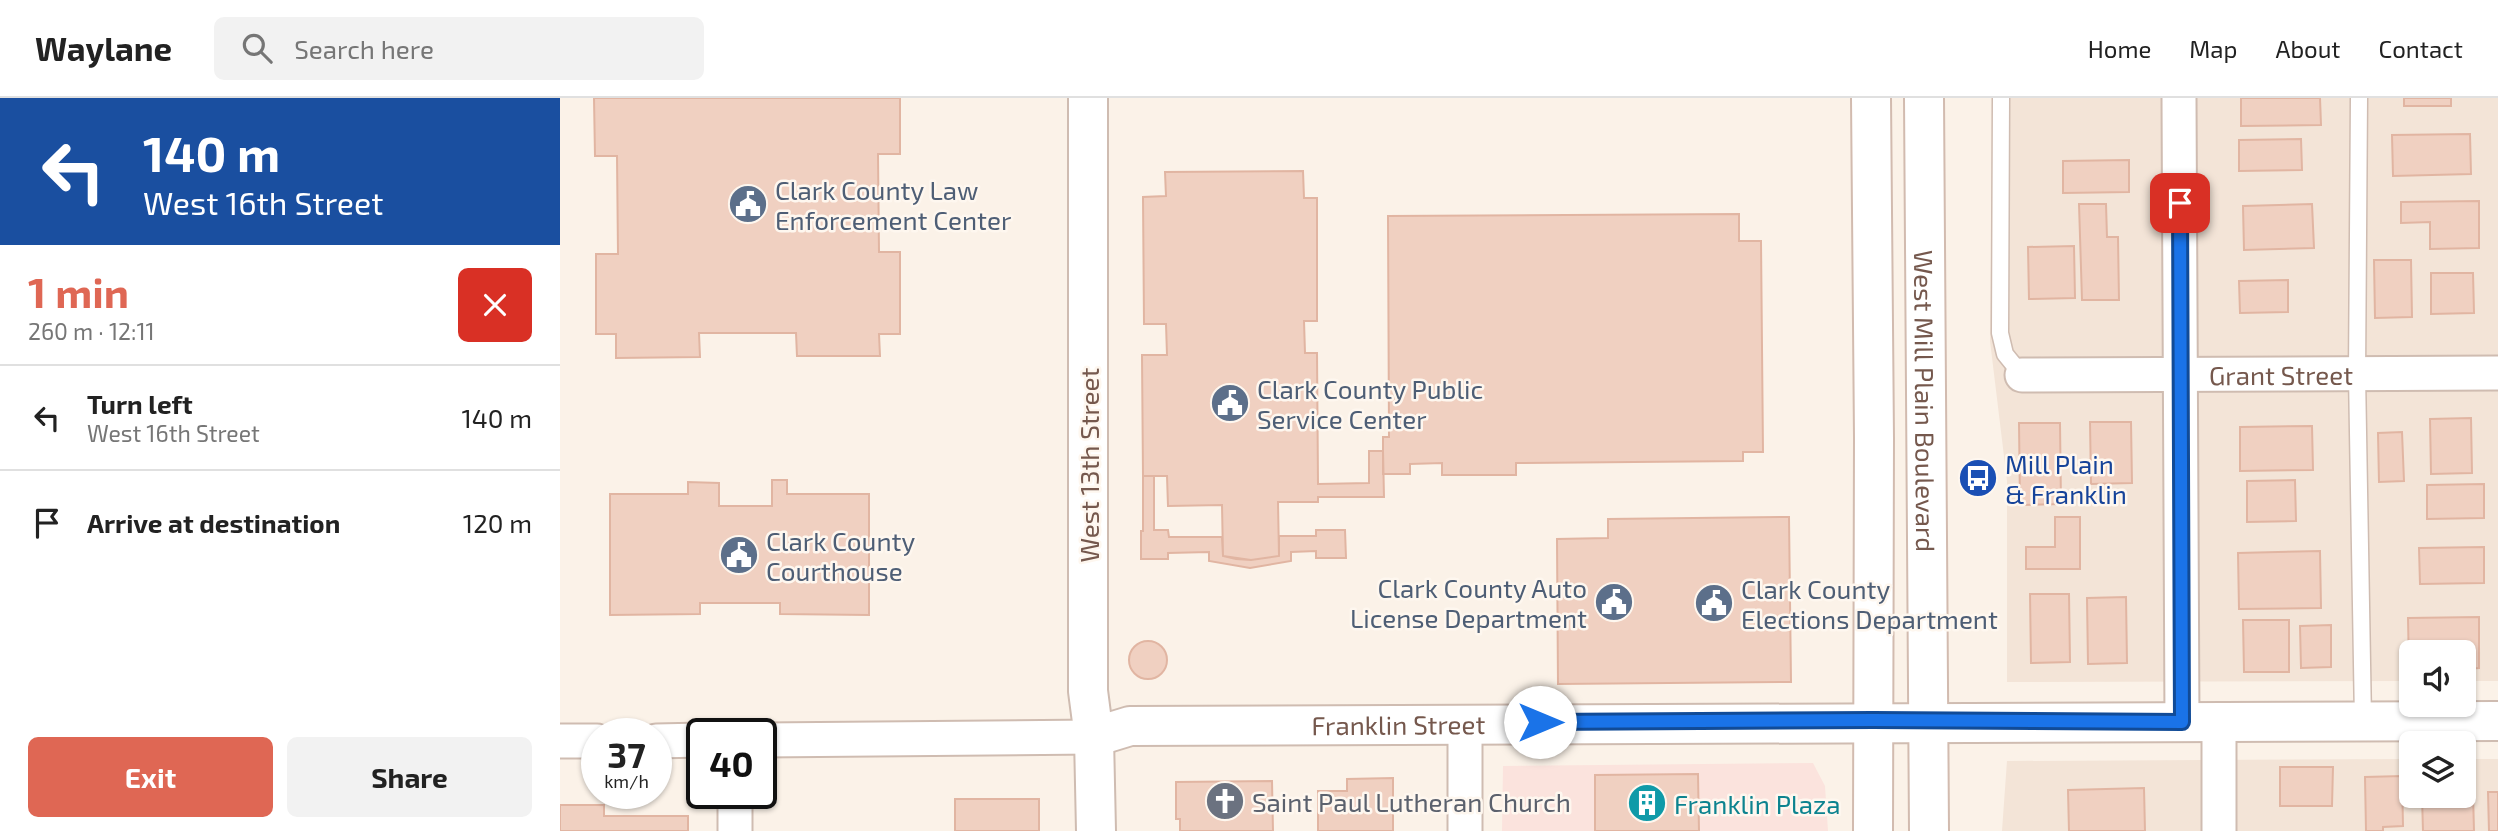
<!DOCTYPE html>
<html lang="en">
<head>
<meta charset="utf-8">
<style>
	:root { --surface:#fff; --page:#f2f2f2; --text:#222; --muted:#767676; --line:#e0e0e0; --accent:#df6754 }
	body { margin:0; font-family:"Exo 2",sans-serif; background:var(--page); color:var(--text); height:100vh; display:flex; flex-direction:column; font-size:26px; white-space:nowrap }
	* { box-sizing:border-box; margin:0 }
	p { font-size:23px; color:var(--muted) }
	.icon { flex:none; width:38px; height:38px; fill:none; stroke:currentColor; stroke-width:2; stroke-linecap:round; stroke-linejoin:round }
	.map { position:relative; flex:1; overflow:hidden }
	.details { display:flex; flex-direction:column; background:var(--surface); width:560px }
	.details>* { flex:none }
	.guide { background:#1a4fa0; color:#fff; overflow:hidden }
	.controls { position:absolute; left:1839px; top:542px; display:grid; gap:14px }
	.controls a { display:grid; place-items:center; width:77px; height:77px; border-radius:10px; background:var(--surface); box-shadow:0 2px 5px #0004; font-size:35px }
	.speed { position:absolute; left:21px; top:620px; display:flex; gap:14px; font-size:35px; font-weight:700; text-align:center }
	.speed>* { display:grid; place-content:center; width:91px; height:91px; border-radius:50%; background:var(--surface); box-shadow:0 2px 5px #0004; line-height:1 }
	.speed small { font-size:18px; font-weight:400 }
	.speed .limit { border:4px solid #111; border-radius:10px; background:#fff; color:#111 }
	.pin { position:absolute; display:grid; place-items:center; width:60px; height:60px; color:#fff; margin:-30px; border-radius:14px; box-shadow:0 4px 10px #0006 }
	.me { position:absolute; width:77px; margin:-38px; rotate:90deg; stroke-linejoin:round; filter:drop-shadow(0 0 5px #0008) }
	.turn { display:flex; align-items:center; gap:24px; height:147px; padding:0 28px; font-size:32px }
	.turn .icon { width:91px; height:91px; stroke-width:2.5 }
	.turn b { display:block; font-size:49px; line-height:60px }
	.round { display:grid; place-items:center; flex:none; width:74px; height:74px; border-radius:10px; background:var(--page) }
	.overview { display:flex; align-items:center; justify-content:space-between; height:119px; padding:0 28px }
	h1 { font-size:42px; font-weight:700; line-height:52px; color:var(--accent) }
	.primary-button { display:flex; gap:14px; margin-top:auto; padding:14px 28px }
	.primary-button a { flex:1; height:80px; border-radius:10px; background:var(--accent); color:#fff; font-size:28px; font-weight:700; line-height:80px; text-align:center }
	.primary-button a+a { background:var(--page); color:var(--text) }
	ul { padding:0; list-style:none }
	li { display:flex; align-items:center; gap:21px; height:105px; padding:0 28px; border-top:2px solid var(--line) }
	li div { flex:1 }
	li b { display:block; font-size:26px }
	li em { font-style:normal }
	header { display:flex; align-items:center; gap:42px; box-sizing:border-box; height:98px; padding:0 35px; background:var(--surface); border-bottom:2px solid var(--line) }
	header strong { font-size:33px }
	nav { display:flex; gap:38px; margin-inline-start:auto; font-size:24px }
	.search { width:490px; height:63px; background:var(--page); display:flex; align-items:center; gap:18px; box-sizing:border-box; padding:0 24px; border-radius:10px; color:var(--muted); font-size:26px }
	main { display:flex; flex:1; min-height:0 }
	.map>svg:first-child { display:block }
	.residential { fill:#f3e4d7 }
	.commercial { fill:#fbe3dd }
	.building { fill:#f0d0c1; stroke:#e1b5a2; stroke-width:2 }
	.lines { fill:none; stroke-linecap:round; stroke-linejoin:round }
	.service-casing { stroke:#cfbcb1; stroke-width:19 }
	.minor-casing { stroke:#cfbcb1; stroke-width:37 }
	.tertiary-casing { stroke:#cfbcb1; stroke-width:42 }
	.secondary-casing { stroke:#d2bbaf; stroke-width:42 }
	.service { stroke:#fff; stroke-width:16 }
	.minor { stroke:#fff; stroke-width:33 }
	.tertiary { stroke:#fff; stroke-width:38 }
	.secondary { stroke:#fff; stroke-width:38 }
	.route-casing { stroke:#114b97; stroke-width:18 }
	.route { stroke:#1a73e8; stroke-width:12 }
	.labels { text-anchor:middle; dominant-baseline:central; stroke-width:5; stroke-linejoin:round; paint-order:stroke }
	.service-label { font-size:26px; fill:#4e5e75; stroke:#fef7ef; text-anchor:start }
	.street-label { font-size:26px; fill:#75584d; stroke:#fef7ef }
	.transit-label { font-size:26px; fill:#164399; stroke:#fef7ef; text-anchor:start }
	.worship-label { font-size:26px; fill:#5b616d; stroke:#fef7ef; text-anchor:start }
	.culture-label { font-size:26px; fill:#0d838f; stroke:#fef7ef; text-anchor:start }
</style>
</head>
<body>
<header>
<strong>Waylane</strong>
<div class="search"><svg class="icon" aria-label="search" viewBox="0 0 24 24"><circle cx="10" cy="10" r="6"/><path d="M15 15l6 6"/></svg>Search here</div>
<nav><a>Home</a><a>Map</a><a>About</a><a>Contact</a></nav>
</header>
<main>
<section class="details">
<div class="guide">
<div class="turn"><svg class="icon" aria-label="left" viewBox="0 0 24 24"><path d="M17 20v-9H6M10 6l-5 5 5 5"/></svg><div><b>140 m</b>West 16th Street</div></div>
</div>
<div class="overview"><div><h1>1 min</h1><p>260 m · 12:11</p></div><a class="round" style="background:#d93025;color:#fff"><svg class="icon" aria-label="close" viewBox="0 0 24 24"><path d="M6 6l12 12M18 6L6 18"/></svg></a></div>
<ul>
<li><svg class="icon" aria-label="left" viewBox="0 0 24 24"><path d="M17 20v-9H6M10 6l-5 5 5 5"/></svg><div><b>Turn left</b><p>West 16th Street</p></div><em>140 m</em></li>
<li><svg class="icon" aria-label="arrive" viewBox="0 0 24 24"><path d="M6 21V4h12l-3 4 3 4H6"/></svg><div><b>Arrive at destination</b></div><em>120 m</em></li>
</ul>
<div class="primary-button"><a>Exit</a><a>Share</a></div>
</section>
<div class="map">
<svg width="1938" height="733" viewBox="0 0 1938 733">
	<rect width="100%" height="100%" fill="#fbf2e8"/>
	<path class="residential" d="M 1433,0 L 1938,0 L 1938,583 L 1904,583 L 1904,555 L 1852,555 L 1851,583 L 1447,584 L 1447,383 L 1430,243 Z
		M 1851,661 L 1852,698 L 1904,698 L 1904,661 L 1938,661 L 1938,733 L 1442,733 L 1447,663 Z"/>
	<path class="commercial" d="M 1253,665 L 1265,688 L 1268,733 L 942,733 L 943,668 Z"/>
	<path class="building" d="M 34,0 L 340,0 L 340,56 L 318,56 L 319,154 L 340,154 L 340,236 L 319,236 L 320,258 L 237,258 L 236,235 L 139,235 L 140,259 L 56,260 L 56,236 L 36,236 L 36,156 L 58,156 L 57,58 L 35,58 Z
		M 1681,0 L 1760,0 L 1761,27 L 1681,28 Z
		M 1844,0 L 1891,0 L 1891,8 L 1844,8 Z
		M 1910,36 L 1911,76 L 1833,78 L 1832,37 Z
		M 1741,41 L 1742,72 L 1679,73 L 1679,42 Z
		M 1569,62 L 1569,94 L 1503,95 L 1503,63 Z
		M 743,73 L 744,100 L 757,100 L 757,223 L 744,223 L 745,255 L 757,255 L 758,386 L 809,385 L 809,353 L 823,353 L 824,399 L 758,399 L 758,404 L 718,404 L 719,458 L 691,462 L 676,461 L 663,458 L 662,407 L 608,408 L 607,378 L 583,378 L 582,257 L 607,257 L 606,226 L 584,226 L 583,99 L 606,98 L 605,74 Z
		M 1919,103 L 1919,150 L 1870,151 L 1870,124 L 1841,125 L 1841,104 Z
		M 1519,106 L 1546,106 L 1547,139 L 1558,139 L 1559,202 L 1522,202 Z
		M 1752,106 L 1754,150 L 1684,152 L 1683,108 Z
		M 1179,116 L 1179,143 L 1201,143 L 1203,354 L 1183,354 L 1183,363 L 956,365 L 956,377 L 882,377 L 882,365 L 850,366 L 850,376 L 823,376 L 823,339 L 829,339 L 828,118 Z
		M 1514,148 L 1515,200 L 1469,201 L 1468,149 Z
		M 1814,162 L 1851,162 L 1852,219 L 1815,220 Z
		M 1871,175 L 1913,175 L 1914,215 L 1871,216 Z
		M 1728,182 L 1728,214 L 1680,215 L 1679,183 Z
		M 1911,320 L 1912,375 L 1871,376 L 1870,321 Z
		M 1530,324 L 1571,324 L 1572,385 L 1531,386 Z
		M 1459,325 L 1500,325 L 1501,406 L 1460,407 Z
		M 1752,328 L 1753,372 L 1680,373 L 1680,329 Z
		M 1842,334 L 1844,383 L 1819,384 L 1818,335 Z
		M 583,378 L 594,378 L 594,432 L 608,432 L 609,439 L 662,439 L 663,458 L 691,462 L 719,458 L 719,438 L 756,438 L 756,432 L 785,432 L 786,460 L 756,460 L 756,453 L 731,454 L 731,463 L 690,470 L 649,463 L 649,454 L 608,455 L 608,461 L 581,461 L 581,433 L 583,433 Z
		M 212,382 L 227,382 L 227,396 L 309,396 L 309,517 L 220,516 L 220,505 L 140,505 L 140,516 L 50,517 L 50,396 L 128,396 L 128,384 L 159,385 L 159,408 L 212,408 Z
		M 1735,382 L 1736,423 L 1687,424 L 1687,383 Z
		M 1924,386 L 1924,420 L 1867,421 L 1867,387 Z
		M 1229,419 L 1231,584 L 998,586 L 997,441 L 1048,440 L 1048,421 Z
		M 1495,419 L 1520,419 L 1520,471 L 1466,471 L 1466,449 L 1495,449 Z
		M 1924,449 L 1924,485 L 1860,486 L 1859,450 Z
		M 1760,453 L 1761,510 L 1679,511 L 1678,455 Z
		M 1470,496 L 1509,496 L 1510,564 L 1471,565 Z
		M 1566,499 L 1567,565 L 1528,566 L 1527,500 Z
		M 1919,519 L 1919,570 L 1904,571 L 1904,555 L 1852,555 L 1852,571 L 1849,571 L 1848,520 Z
		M 1683,522 L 1729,522 L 1729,574 L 1684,574 Z
		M 1771,527 L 1771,569 L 1741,570 L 1740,528 Z
		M569 562a19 19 0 1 1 38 0a19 19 0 1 1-38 0Z
		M 1720,669 L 1773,669 L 1772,708 L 1720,708 Z
		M 1138,676 L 1139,733 L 1035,733 L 1035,677 Z
		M 1842,678 L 1843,728 L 1823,729 L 1823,733 L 1806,733 L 1805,679 Z
		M 833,680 L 833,733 L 758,733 L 758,693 L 787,693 L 787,681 Z
		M 712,683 L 713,733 L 620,733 L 620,721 L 616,721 L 616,684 Z
		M 1584,690 L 1585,733 L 1509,733 L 1508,692 Z
		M 1928,694 L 1938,694 L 1938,733 L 1929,733 Z
		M 1904,695 L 1913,695 L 1914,733 L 1863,733 L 1862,698 L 1904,698 Z
		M 395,701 L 479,701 L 479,733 L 395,733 Z
		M 0,707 L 44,707 L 44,718 L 128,718 L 128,733 L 0,733 Z"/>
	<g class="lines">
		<g class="service-casing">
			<path id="service" d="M 1441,0 L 1440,235 L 1445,256 L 1462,277
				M 1799,0 L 1797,276 L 1803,623"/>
		</g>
		<g class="minor-casing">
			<g id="minor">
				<path d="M 1619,0 L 1622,624"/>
				<path id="s1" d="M 1462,277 L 1938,275"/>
				<path d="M 905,625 L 905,733"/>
				<path d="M 201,642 L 534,639"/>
				<path d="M 0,643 L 37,643"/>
				<path d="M 96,643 L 142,642"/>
				<path d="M 175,695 L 175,733"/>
				<path d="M 1659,733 L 1659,624"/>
			</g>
		</g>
		<g class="tertiary-casing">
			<g id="tertiary">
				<path d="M 528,0 L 528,593 L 534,639 L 536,733"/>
				<path id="s2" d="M 534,639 L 570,628 C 1026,623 1482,623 1938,623"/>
			</g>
		</g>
		<g class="secondary-casing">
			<g id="secondary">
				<path d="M 1311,0 L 1314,340 L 1313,733"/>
				<path id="s3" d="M 1364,0 L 1369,733"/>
			</g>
		</g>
		<use href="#service" class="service"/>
		<use href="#minor" class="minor"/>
		<use href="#tertiary" class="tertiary"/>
		<use href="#secondary" class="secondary"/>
	</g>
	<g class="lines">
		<g class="route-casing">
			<path id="route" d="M 980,624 L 1313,622 L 1622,624 L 1620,105"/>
		</g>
		<use href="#route" class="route"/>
	</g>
	<defs>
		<g id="civic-disc" transform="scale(2.0125)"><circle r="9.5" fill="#5c6f8a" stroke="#fef7ef"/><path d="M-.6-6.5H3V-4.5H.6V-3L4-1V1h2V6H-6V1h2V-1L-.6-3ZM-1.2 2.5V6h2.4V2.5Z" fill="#fff"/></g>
		<g id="bus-disc" transform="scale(2.0125)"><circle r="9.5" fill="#1a4fb4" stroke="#fef7ef"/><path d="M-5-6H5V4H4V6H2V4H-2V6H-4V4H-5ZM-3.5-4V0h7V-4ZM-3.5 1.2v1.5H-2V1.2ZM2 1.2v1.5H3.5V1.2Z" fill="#fff"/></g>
		<g id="church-disc" transform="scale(2.0125)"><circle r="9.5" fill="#6b7280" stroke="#fef7ef"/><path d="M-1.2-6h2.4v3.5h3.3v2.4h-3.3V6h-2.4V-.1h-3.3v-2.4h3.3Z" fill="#fff"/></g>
		<g id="building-disc" transform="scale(2.0125)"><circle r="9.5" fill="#0f9aa8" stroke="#fef7ef"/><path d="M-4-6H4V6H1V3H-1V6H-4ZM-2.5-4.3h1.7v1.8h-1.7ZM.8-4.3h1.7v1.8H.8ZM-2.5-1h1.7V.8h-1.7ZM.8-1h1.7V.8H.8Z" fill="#fff"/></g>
	</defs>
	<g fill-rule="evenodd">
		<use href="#civic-disc" x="188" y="106"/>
		<use href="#civic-disc" x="670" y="305"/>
		<use href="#bus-disc" x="1418" y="380"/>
		<use href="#civic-disc" x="179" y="457"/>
		<use href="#civic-disc" x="1054" y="504"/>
		<use href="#civic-disc" x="1154" y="505"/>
		<use href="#church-disc" x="665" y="703"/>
		<use href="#building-disc" x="1087" y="705"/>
	</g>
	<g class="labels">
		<g class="service-label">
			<text x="215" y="91">Clark County Law<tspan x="215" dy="30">Enforcement Center</tspan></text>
			<text x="697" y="290">Clark County Public<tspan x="697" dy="30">Service Center</tspan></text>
			<text x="206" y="442">Clark County<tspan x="206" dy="30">Courthouse</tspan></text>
			<text x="1027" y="489" text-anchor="end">Clark County Auto<tspan x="1027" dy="30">License Department</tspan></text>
			<text x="1181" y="490">Clark County<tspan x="1181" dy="30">Elections Department</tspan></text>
		</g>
		<g class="street-label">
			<text stroke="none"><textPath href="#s1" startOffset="259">Grant Street</textPath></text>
			<text stroke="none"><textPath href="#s3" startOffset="303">West Mill Plain Boulevard</textPath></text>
			<text transform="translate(528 367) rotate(-90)">West 13th Street</text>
			<text stroke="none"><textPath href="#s2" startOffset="306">Franklin Street</textPath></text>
		</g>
		<g class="transit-label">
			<text x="1445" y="365">Mill Plain<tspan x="1445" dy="30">&amp; Franklin</tspan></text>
		</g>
		<g class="worship-label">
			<text x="692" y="703">Saint Paul Lutheran Church</text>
		</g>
		<g class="culture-label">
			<text x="1114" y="705">Franklin Plaza</text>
		</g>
	</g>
</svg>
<div class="controls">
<a><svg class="icon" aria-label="sound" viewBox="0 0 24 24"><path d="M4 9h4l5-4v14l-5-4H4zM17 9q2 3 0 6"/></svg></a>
<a><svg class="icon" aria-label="layers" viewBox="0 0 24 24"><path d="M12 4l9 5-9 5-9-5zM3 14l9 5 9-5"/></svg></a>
</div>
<div class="speed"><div>37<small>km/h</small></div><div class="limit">40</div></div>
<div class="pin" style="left:1620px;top:105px;background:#d93025"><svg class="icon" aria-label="arrive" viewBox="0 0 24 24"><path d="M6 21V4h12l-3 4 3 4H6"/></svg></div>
<svg class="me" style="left:980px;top:624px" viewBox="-20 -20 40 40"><circle r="19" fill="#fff"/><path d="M0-13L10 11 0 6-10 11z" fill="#1a73e8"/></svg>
</div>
</main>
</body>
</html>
